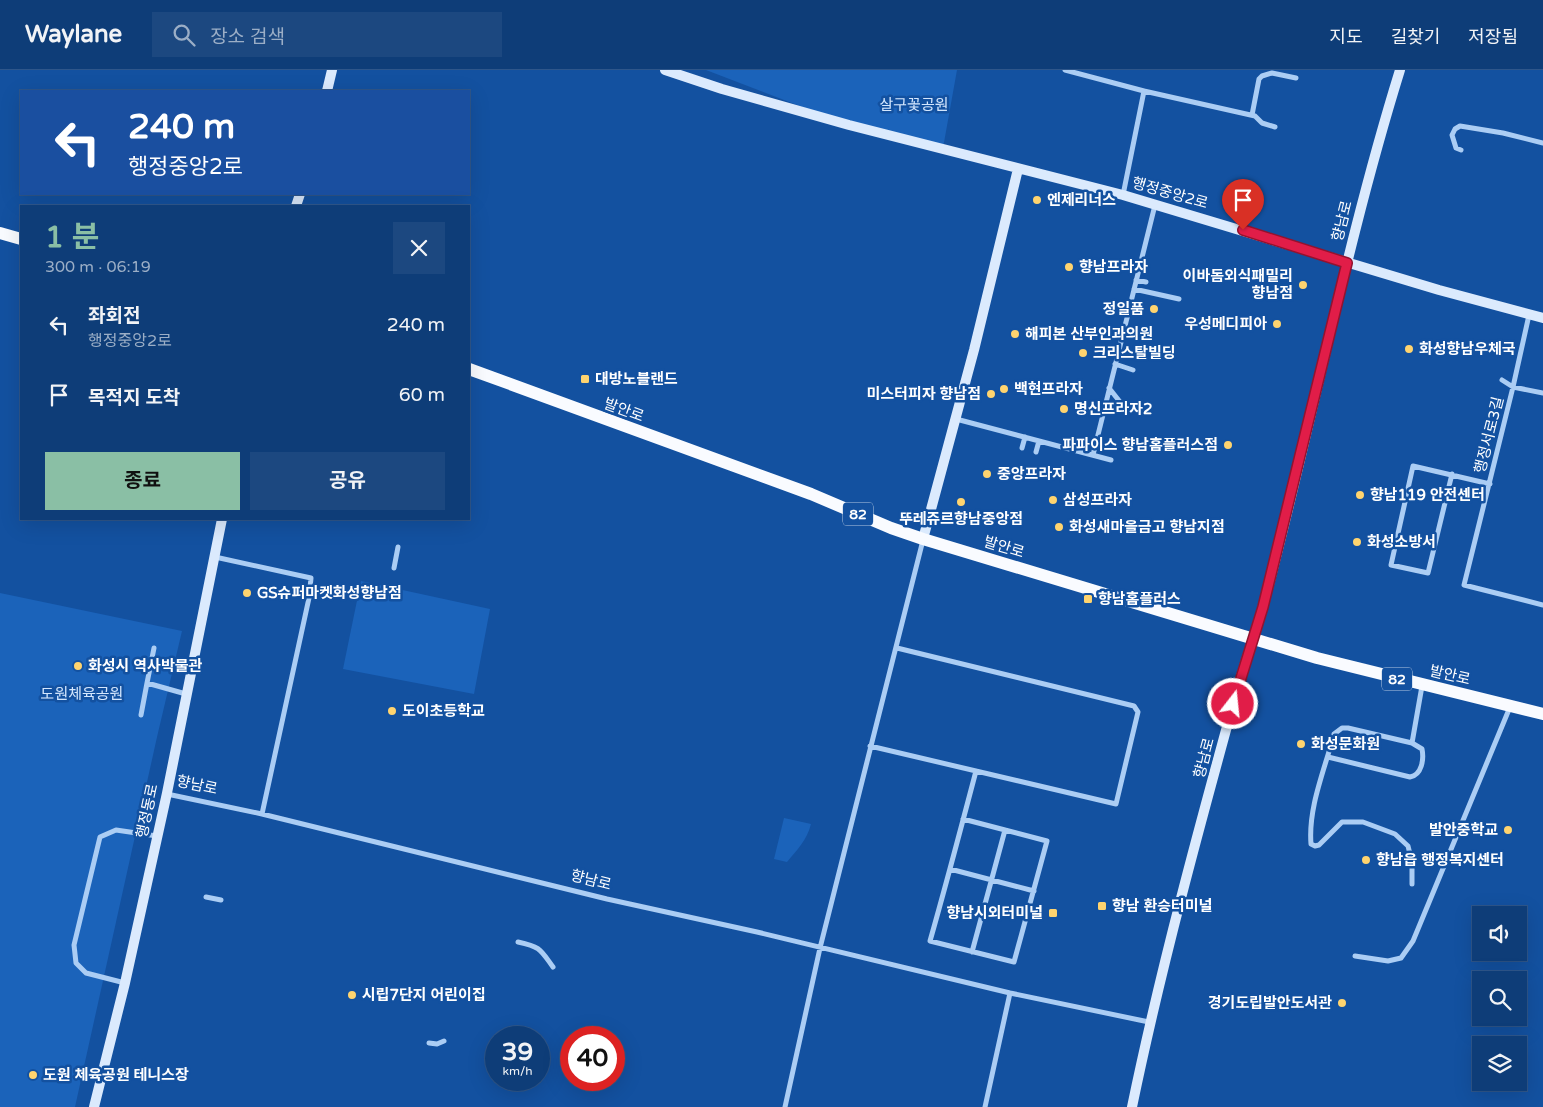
<!DOCTYPE html>
<html lang="ko">
<head>
<meta charset="utf-8">
<style>
	:root { --surface:#0e3d78; --page:#1c4880; --text:#f1f3f6; --muted:#9baec6; --line:#2e568a; --accent:#8abfa5 }
	body { margin:0; font-family:"Varela Round","Noto Sans KR",sans-serif; background:var(--page); color:var(--text); height:100vh; display:flex; flex-direction:column; font-size:19px; white-space:nowrap }
	* { box-sizing:border-box; margin:0 }
	p { font-size:16px; color:var(--muted) }
	.icon { flex:none; width:28px; height:28px; fill:none; stroke:currentColor; stroke-width:2; stroke-linecap:round; stroke-linejoin:round }
	.map { position:relative; flex:1; overflow:hidden }
	.drawer { position:absolute; left:20px; top:135px; width:450px; height:315px; display:flex; flex-direction:column; background:var(--surface); border-radius:0px; box-shadow:0 5px 20px #0002,0 0 0 1px var(--line) }
	.drawer>* { flex:none }
	.hud { position:absolute; left:20px; top:20px; width:450px; height:105px; border-radius:0px; box-shadow:0 5px 20px #0002,0 0 0 1px var(--line); background:#1a4fa0; color:#fff; overflow:hidden }
	.controls { position:absolute; left:1472px; top:836px; display:grid; gap:10px }
	.controls a { display:grid; place-items:center; width:55px; height:55px; border-radius:0px; background:var(--surface); box-shadow:0 5px 20px #0002,0 0 0 1px var(--line); font-size:25px }
	.speed { position:absolute; left:485px; top:956px; display:flex; gap:10px; font-size:25px; font-weight:700; text-align:center }
	.speed>* { display:grid; place-content:center; width:65px; height:65px; border-radius:50%; background:var(--surface); box-shadow:0 5px 20px #0002,0 0 0 1px var(--line); line-height:1 }
	.speed small { font-size:12px; font-weight:400 }
	.speed .limit { border:8px solid #d22; background:#fff; color:#111 }
	.pin { position:absolute; display:grid; place-items:center; width:42px; height:42px; color:#fff; margin:-51px -21px; border-radius:50% 50% 50% 0; rotate:-45deg; box-shadow:0 0 5px #0007 }
	.pin .icon { rotate:45deg }
	.me { position:absolute; width:55px; margin:-28px; rotate:16deg; stroke-linejoin:round; filter:drop-shadow(0 0 4px #0008) }
	.turn { display:flex; align-items:center; gap:18px; height:105px; padding:0 25px; font-size:22px }
	.turn .icon { width:65px; height:65px; stroke-width:2.5 }
	.turn b { display:block; font-size:35px; line-height:42px }
	.round { display:grid; place-items:center; flex:none; width:52px; height:52px; border-radius:0px; background:var(--page) }
	.summary { display:flex; align-items:center; justify-content:space-between; height:85px; padding:0 25px }
	h1 { font-size:30px; font-weight:700; line-height:38px; color:var(--accent) }
	.cta { display:flex; gap:10px; margin-top:auto; padding:10px 25px }
	.cta a { flex:1; height:58px; border-radius:0px; background:var(--accent); color:#111; font-size:20px; font-weight:700; line-height:58px; text-align:center }
	.cta a+a { background:var(--page); color:var(--text) }
	ul { padding:0; list-style:none }
	li { display:flex; align-items:center; gap:15px; height:70px; padding:0 25px }
	li div { flex:1 }
	li b { display:block; font-size:19px }
	li em { font-style:normal }
	header { display:flex; align-items:center; gap:30px; box-sizing:border-box; height:70px; padding:0 25px; background:var(--surface); border-bottom:1px solid var(--line) }
	header strong { font-size:24px }
	nav { display:flex; gap:28px; margin-inline-start:auto; font-size:18px }
	.search { width:350px; height:45px; background:var(--page); display:flex; align-items:center; gap:12px; box-sizing:border-box; padding:0 18px; border-radius:0px; color:var(--muted); font-size:19px }
	.map>svg:first-child { display:block }
	.green { fill:#1b63ba }
	.lines { fill:none; stroke-linecap:round; stroke-linejoin:round }
	.street { stroke:#abcdf4; stroke-width:5 }
	.secondary { stroke:#dbeafd; stroke-width:10 }
	.primary { stroke:#f9fbff; stroke-width:12 }
	.route-casing { stroke:#92132f; stroke-width:12 }
	.route { stroke:#e11d48; stroke-width:9 }
	.poi-dot { fill:#ffd46f; stroke:#1351a0; stroke-width:2 }
	.labels { text-anchor:middle; dominant-baseline:central; stroke-width:5; stroke-linejoin:round; paint-order:stroke }
	.shield { fill:#1351a0; stroke:#b8cbe2; stroke-width:1 }
	.shield-label { font-size:14px; font-weight:bold; fill:#fff }
	.park-label { font-size:15px; fill:#d4e7fe; stroke:#1351a0 }
	.street-label { font-size:15px; fill:#fff; stroke:#1351a0 }
	.poi-label { font-size:15px; font-weight:bold; fill:#fff; stroke:#1351a0; text-anchor:start }
</style>
</head>
<body>
<header>
<strong>Waylane</strong>
<div class="search"><svg class="icon" aria-label="search" viewBox="0 0 24 24"><circle cx="10" cy="10" r="6"/><path d="M15 15l6 6"/></svg>장소 검색</div>
<nav><a>지도</a><a>길찾기</a><a>저장됨</a></nav>
</header>
<div class="map">
<svg width="1543" height="1037" viewBox="0 0 1543 1037">
	<rect width="100%" height="100%" fill="#1351a0"/>
	<path class="green" d="M 706,0 L 957,0 L 943,78 L 849,55 Z
		M 361,511 L 490,539 L 474,624 L 343,599 Z
		M 0,523 L 182,561 L 157,667 L 75,1037 L 0,1037 Z
		M 784,748 L 811,754 C 807,770 797,780 787,792 L 774,789 Z"/>
	<g class="lines">
		<path class="street" d="M 1065,0 L 1144,21
			M 1252,45 L 1259,9 L 1262,6 L 1272,3 L 1296,8
			M 1461,80 L 1456,78 L 1452,65 L 1455,59 L 1460,56 L 1503,63 L 1543,73
			M 1123,125 L 1144,21 L 1255,46 L 1262,53 L 1275,57
			M 1136,210 L 1146,212
			M 1134,219 L 1179,229
			M 1529,245 L 1513,317 L 1464,515 L 1543,535
			M 1115,294 L 1133,300
			M 1502,310 L 1513,317 L 1543,323
			M 1109,318 L 1124,337
			M 956,349 L 1111,390
			M 1022,378 L 1025,367
			M 1036,382 L 1039,371
			M 1093,385 L 1155,135
			M 1452,404 L 1428,503 L 1391,495 L 1413,396 L 1490,414
			M 215,487 L 311,508 L 309,528 L 262,744
			M 394,498 L 398,477
			M 147,613 L 154,578
			M 141,645 L 147,613 L 186,624
			M 870,676 L 1116,734 L 1138,642 L 1134,636 L 897,578
			M 1328,687 L 1410,707 C 1422,705 1424,689 1422,679 L 1412,673
			M 167,724 L 262,744 L 607,829 L 757,862 L 1010,923 L 1149,952
			M 963,749 L 1047,771 L 1014,892 L 930,871 C 946,815 961,758 976,701
			M 950,799 L 1034,821
			M 1412,814 L 1412,792 L 1408,776 L 1395,764 L 1363,752 L 1342,752 L 1319,775 L 1315,776 L 1311,774 C 1308,737 1325,699 1334,664 L 1342,658 L 1348,658 L 1412,673 L 1422,616
			M 206,827 L 221,830
			M 518,872 C 541,877 540,879 553,897
			M 972,882 L 1005,760
			M 1355,886 L 1388,891 L 1401,888 L 1413,871 L 1510,637
			M 125,913 L 86,903 L 76,893 L 74,875 L 100,767 L 116,760 L 157,766
			M 429,973 L 437,974 L 444,971
			M 785,1037 L 820,878 L 923,470
			M 985,1037 L 1010,923"/>
		<path class="secondary" d="M 665,0 L 722,19 L 849,55 L 1123,125 L 1439,220 L 1543,248
			M 327,21 L 332,0
			M 296,136 L 300,124
			M 923,469 L 974,280 L 1018,99
			M 94,1037 L 125,913 L 167,723 L 222,449
			M 1132,1037 C 1161,897 1199,758 1237,620 C 1245,592 1255,565 1263,537 C 1311,359 1345,177 1400,0"/>
		<path class="primary" d="M 0,163 L 21,169
			M 469,299 L 811,424 L 891,458 L 923,469 L 1317,588 L 1543,644"/>
	</g>
	<g class="lines">
		<g class="route-casing">
			<path id="route" d="M 1233,634 L 1263,537 L 1347,193 L 1243,160"/>
		</g>
		<use href="#route" class="route"/>
	</g>
	<g class="poi-dot">
		<circle cx="1037" cy="130" r="5"/>
		<circle cx="1069" cy="197" r="5"/>
		<circle cx="1303" cy="215" r="5"/>
		<circle cx="1154" cy="239" r="5"/>
		<circle cx="1277" cy="254" r="5"/>
		<circle cx="1015" cy="264" r="5"/>
		<circle cx="1409" cy="279" r="5"/>
		<circle cx="1083" cy="283" r="5"/>
		<rect x="580" y="304" width="10" height="10" rx="2.5"/>
		<circle cx="1004" cy="319" r="5"/>
		<circle cx="991" cy="324" r="5"/>
		<circle cx="1064" cy="339" r="5"/>
		<circle cx="1228" cy="375" r="5"/>
		<circle cx="987" cy="404" r="5"/>
		<circle cx="1360" cy="425" r="5"/>
		<circle cx="1053" cy="430" r="5"/>
		<circle cx="961" cy="432" r="5"/>
		<circle cx="1059" cy="457" r="5"/>
		<circle cx="1357" cy="472" r="5"/>
		<circle cx="247" cy="523" r="5"/>
		<rect x="1083" y="524" width="10" height="10" rx="2.5"/>
		<circle cx="78" cy="596" r="5"/>
		<circle cx="392" cy="641" r="5"/>
		<circle cx="1301" cy="674" r="5"/>
		<circle cx="1508" cy="760" r="5"/>
		<circle cx="1366" cy="790" r="5"/>
		<rect x="1097" y="831" width="10" height="10" rx="2.5"/>
		<rect x="1048" y="838" width="10" height="10" rx="2.5"/>
		<circle cx="352" cy="925" r="5"/>
		<circle cx="1342" cy="933" r="5"/>
		<circle cx="33" cy="1005" r="5"/>
	</g>
	<g class="labels">
		<g class="shield">
			<rect x="843" y="432.5" width="30" height="23" rx="4"/>
			<rect x="1382" y="597.5" width="30" height="23" rx="4"/>
		</g>
		<g class="shield-label">
			<text x="858" y="444">82</text>
			<text x="1397" y="609">82</text>
		</g>
		<g class="park-label">
			<text x="914" y="35">살구꽃공원</text>
			<text x="82" y="624">도원체육공원</text>
		</g>
		<g class="street-label">
			<text transform="translate(1170 123) rotate(16)">행정중앙2로</text>
			<text transform="translate(1342 151) rotate(-76)">향남로</text>
			<text transform="translate(624 340) rotate(20)">발안로</text>
			<text transform="translate(1489 365) rotate(-76)">행정서로3길</text>
			<text transform="translate(1004 477) rotate(17)">발안로</text>
			<text transform="translate(1450 605) rotate(13)">발안로</text>
			<text transform="translate(1204 688) rotate(-75)">향남로</text>
			<text transform="translate(197 715) rotate(12)">향남로</text>
			<text transform="translate(147 741) rotate(-78)">행정동로</text>
			<text transform="translate(591 810) rotate(14)">향남로</text>
		</g>
		<g class="poi-label">
			<text x="1047" y="130">엔제리너스</text>
			<text x="1079" y="197">향남프라자</text>
			<text x="1293" y="206" text-anchor="end">이바돔외식패밀리<tspan x="1293" dy="17">향남점</tspan></text>
			<text x="1144" y="239" text-anchor="end">정일품</text>
			<text x="1267" y="254" text-anchor="end">우성메디피아</text>
			<text x="1025" y="264">해피본 산부인과의원</text>
			<text x="1419" y="279">화성향남우체국</text>
			<text x="1093" y="283">크리스탈빌딩</text>
			<text x="595" y="309">대방노블랜드</text>
			<text x="1014" y="319">백현프라자</text>
			<text x="981" y="324" text-anchor="end">미스터피자 향남점</text>
			<text x="1074" y="339">명신프라자2</text>
			<text x="1218" y="375" text-anchor="end">파파이스 향남홈플러스점</text>
			<text x="997" y="404">중앙프라자</text>
			<text x="1370" y="425">향남119 안전센터</text>
			<text x="1063" y="430">삼성프라자</text>
			<text x="961" y="449" text-anchor="middle">뚜레쥬르향남중앙점</text>
			<text x="1069" y="457">화성새마을금고 향남지점</text>
			<text x="1367" y="472">화성소방서</text>
			<text x="257" y="523">GS슈퍼마켓화성향남점</text>
			<text x="1098" y="529">향남홈플러스</text>
			<text x="88" y="596">화성시 역사박물관</text>
			<text x="402" y="641">도이초등학교</text>
			<text x="1311" y="674">화성문화원</text>
			<text x="1498" y="760" text-anchor="end">발안중학교</text>
			<text x="1376" y="790">향남읍 행정복지센터</text>
			<text x="1112" y="836">향남 환승터미널</text>
			<text x="1043" y="843" text-anchor="end">향남시외터미널</text>
			<text x="362" y="925">시립7단지 어린이집</text>
			<text x="1332" y="933" text-anchor="end">경기도립발안도서관</text>
			<text x="43" y="1005">도원 체육공원 테니스장</text>
		</g>
	</g>
</svg>
<div class="controls">
<a><svg class="icon" aria-label="sound" viewBox="0 0 24 24"><path d="M4 9h4l5-4v14l-5-4H4zM17 9q2 3 0 6"/></svg></a>
<a><svg class="icon" aria-label="search" viewBox="0 0 24 24"><circle cx="10" cy="10" r="6"/><path d="M15 15l6 6"/></svg></a>
<a><svg class="icon" aria-label="layers" viewBox="0 0 24 24"><path d="M12 4l9 5-9 5-9-5zM3 14l9 5 9-5"/></svg></a>
</div>
<div class="speed"><div>39<small>km/h</small></div><div class="limit">40</div></div>
<div class="pin" style="left:1243px;top:160px;background:#d93025"><svg class="icon" aria-label="arrive" viewBox="0 0 24 24"><path d="M6 21V4h12l-3 4 3 4H6"/></svg></div>
<svg class="me" style="left:1233px;top:634px" viewBox="-20 -20 40 40"><circle r="17" fill="#e11d48" stroke="#fff" stroke-width="3"/><path d="M0-11L8 9 0 5-8 9z" fill="#fff"/></svg>
<div class="hud">
<div class="turn"><svg class="icon" aria-label="left" viewBox="0 0 24 24"><path d="M17 20v-9H6M10 6l-5 5 5 5"/></svg><div><b>240 m</b>행정중앙2로</div></div>
</div>
<section class="drawer">
<div class="summary"><div><h1>1 분</h1><p>300 m · 06:19</p></div><a class="round"><svg class="icon" aria-label="close" viewBox="0 0 24 24"><path d="M6 6l12 12M18 6L6 18"/></svg></a></div>
<ul>
<li><svg class="icon" aria-label="left" viewBox="0 0 24 24"><path d="M17 20v-9H6M10 6l-5 5 5 5"/></svg><div><b>좌회전</b><p>행정중앙2로</p></div><em>240 m</em></li>
<li><svg class="icon" aria-label="arrive" viewBox="0 0 24 24"><path d="M6 21V4h12l-3 4 3 4H6"/></svg><div><b>목적지 도착</b></div><em>60 m</em></li>
</ul>
<div class="cta"><a>종료</a><a>공유</a></div>
</section>
</div>
</body>
</html>
